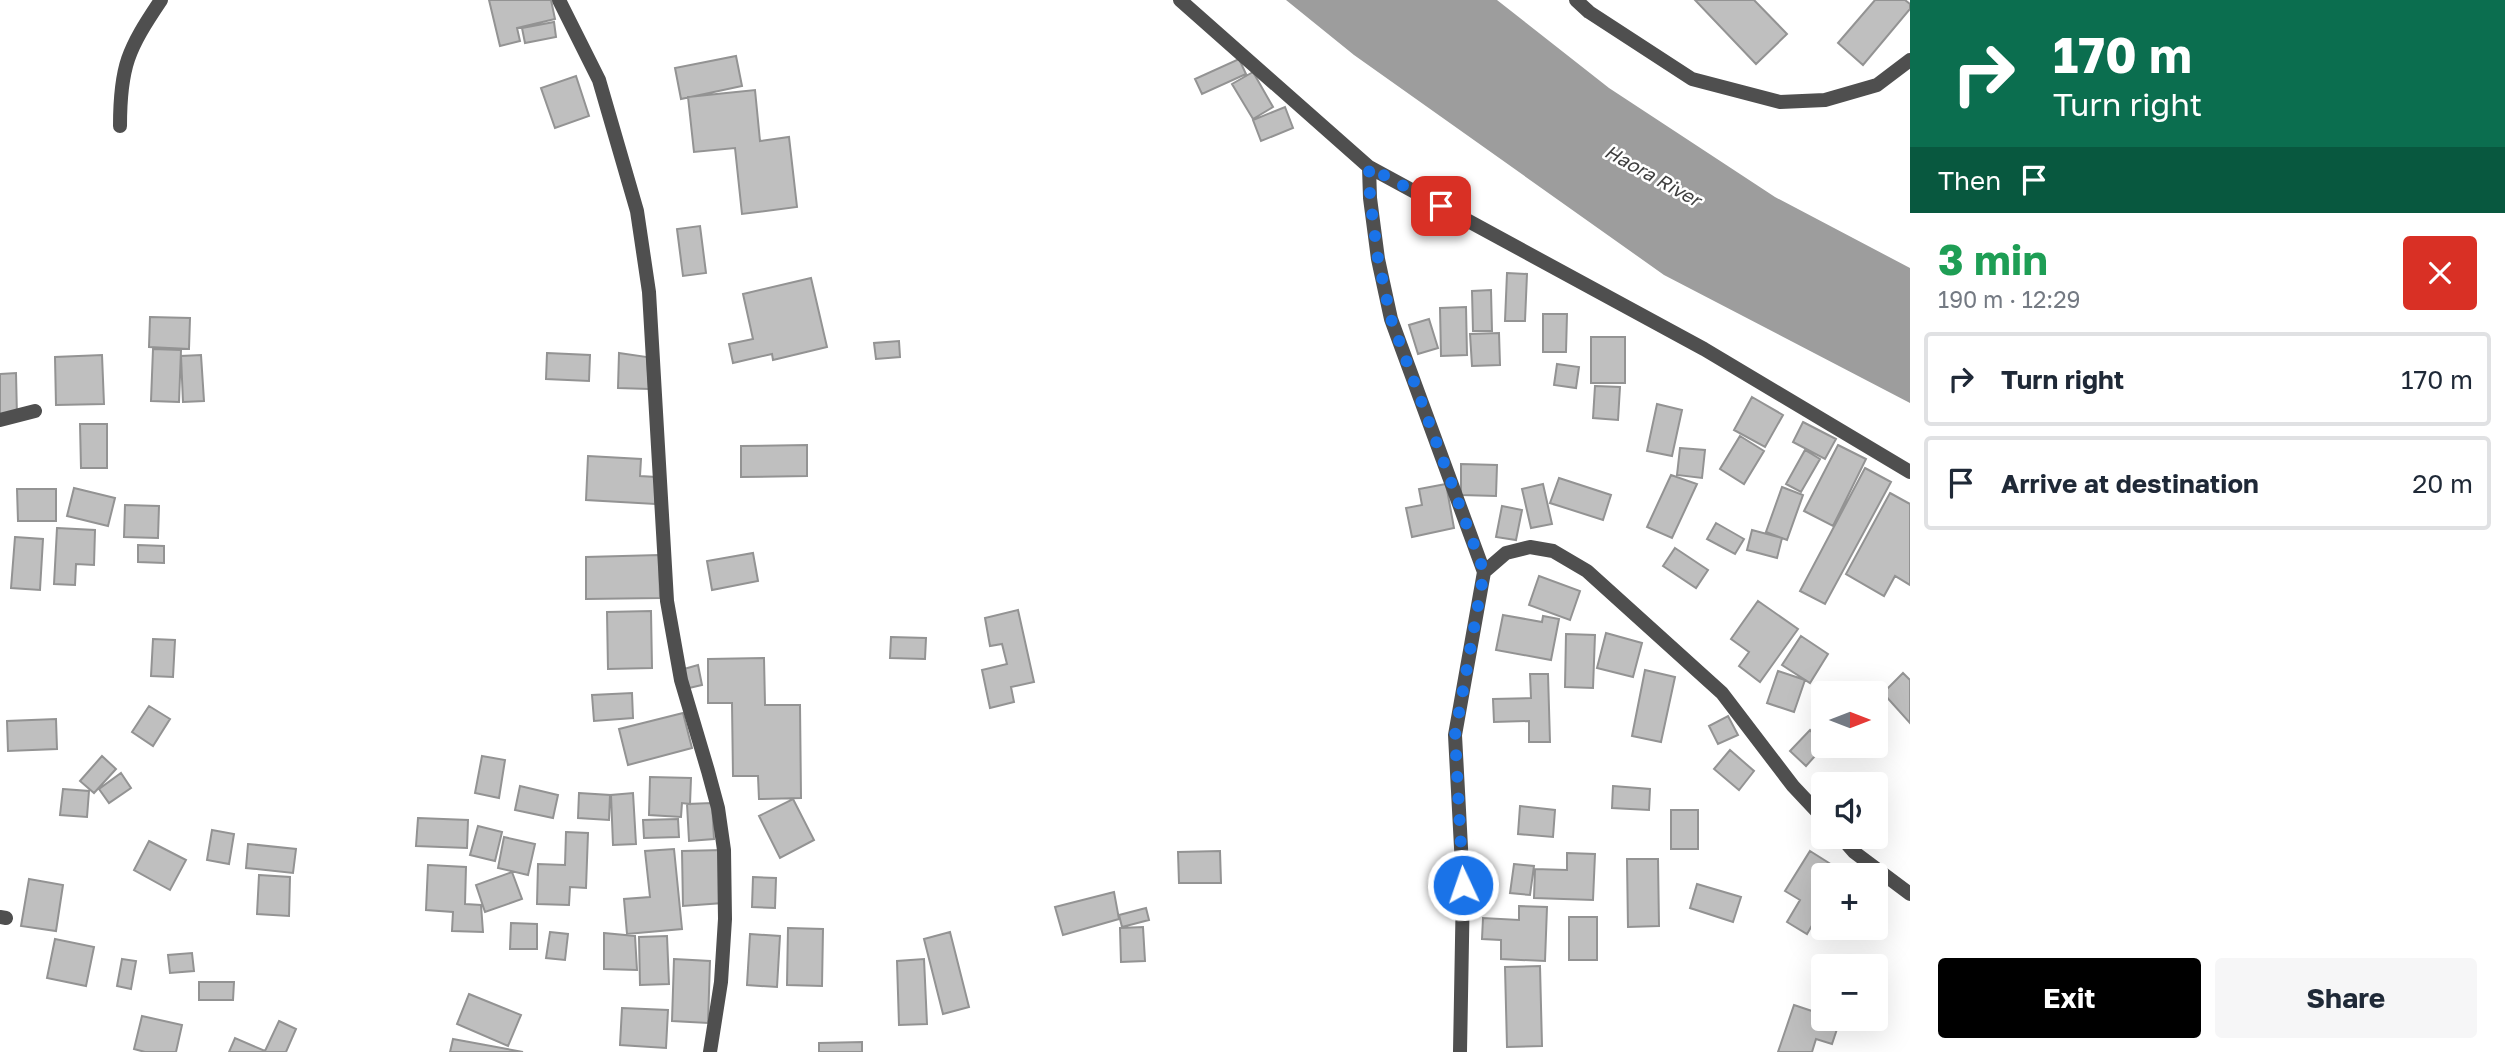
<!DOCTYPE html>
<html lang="en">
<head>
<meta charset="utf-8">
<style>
	:root { --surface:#fff; --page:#f6f6f7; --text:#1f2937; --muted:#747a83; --line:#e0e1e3; --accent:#000 }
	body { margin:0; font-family:"Golos Text",sans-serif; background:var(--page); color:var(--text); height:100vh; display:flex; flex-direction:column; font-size:26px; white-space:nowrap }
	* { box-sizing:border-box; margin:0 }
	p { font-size:23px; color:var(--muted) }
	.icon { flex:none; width:38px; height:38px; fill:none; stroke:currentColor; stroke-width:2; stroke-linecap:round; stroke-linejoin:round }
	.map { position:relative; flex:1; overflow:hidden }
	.panel { display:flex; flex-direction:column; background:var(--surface); width:595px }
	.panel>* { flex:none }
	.banner { background:#0b6e4f; color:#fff; overflow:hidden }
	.needle { width:46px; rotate:90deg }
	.tools { position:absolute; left:1811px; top:681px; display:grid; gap:14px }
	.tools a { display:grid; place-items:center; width:77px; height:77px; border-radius:7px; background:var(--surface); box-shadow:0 7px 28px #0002; font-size:35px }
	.pin { position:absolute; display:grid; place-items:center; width:60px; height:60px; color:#fff; margin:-30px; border-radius:14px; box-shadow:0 4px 10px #0006 }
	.me { position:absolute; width:77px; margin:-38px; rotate:357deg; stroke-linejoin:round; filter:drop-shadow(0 0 5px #0008) }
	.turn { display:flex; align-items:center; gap:24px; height:147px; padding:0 28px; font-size:32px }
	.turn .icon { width:91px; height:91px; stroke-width:2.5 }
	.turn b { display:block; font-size:49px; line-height:60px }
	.then { display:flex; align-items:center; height:66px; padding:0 28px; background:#0003; gap:14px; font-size:26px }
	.round { display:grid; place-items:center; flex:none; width:74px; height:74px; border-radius:7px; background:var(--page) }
	.head { display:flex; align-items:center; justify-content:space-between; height:119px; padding:0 28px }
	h1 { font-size:42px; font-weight:700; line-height:52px; color:#1e9e55 }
	.primary-button { display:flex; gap:14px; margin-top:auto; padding:14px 28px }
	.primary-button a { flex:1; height:80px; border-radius:7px; background:var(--accent); color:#fff; font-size:28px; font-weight:700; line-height:80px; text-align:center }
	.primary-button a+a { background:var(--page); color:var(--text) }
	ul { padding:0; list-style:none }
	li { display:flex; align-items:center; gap:21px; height:94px; margin:0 14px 10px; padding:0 14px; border:4px solid var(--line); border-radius:7px }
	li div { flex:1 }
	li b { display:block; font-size:26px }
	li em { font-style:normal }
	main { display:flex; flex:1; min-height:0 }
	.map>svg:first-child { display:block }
	.water { fill:#9d9d9d }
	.building { fill:#bfbfbf; stroke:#939393; stroke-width:2 }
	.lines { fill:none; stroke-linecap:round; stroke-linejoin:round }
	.street { stroke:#4f4f4f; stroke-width:14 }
	.route { stroke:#1a73e8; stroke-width:12; stroke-dasharray:0 21.6 }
	.labels { text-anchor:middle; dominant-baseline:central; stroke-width:5; stroke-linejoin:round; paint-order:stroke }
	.water-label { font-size:19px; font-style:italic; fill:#3e3e3e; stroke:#fff }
</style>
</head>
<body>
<main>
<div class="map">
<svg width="1910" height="1052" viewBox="0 0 1910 1052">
	<rect width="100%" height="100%" fill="#fff"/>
	<path class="water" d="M 1286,0 L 1497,0 L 1609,88 L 1775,197 L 1910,268 L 1910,403 L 1664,275 L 1354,55 Z"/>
	<path class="building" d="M 489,0 L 551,0 L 555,19 L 517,28 L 520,41 L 500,46 Z
		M 1695,0 L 1754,0 L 1787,34 L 1756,64 Z
		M 1875,0 L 1905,0 L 1910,4 L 1910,9 L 1863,65 L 1838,43 Z
		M 554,22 L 556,37 L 525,43 L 522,28 Z
		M 736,56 L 742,86 L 681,99 L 675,68 Z
		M 1239,59 L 1246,74 L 1202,94 L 1195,79 Z
		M 1253,72 L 1273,107 L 1253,119 L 1232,84 Z
		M 576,76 L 589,116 L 555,128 L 541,88 Z
		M 755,90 L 760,141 L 789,137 L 797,207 L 742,214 L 735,148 L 694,152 L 688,97 Z
		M 1285,107 L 1293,128 L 1261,141 L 1253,120 Z
		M 700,226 L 706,273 L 683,276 L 677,229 Z
		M 1507,273 L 1527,274 L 1525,321 L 1505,321 Z
		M 811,278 L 827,347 L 773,360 L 772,354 L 733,363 L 729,344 L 753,339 L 743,294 Z
		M 1491,290 L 1492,331 L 1473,331 L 1472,291 Z
		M 1466,307 L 1467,355 L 1441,356 L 1440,308 Z
		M 1543,314 L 1567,314 L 1566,352 L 1543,352 Z
		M 150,317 L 190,318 L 189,349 L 149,347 Z
		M 1429,319 L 1438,348 L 1418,354 L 1409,325 Z
		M 1499,333 L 1500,365 L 1472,366 L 1470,334 Z
		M 1591,337 L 1625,337 L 1625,383 L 1591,383 Z
		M 899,341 L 900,357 L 876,359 L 874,343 Z
		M 153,349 L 181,350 L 179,402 L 151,401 Z
		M 547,353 L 590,355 L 589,381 L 546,379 Z
		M 619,353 L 647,357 L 649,389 L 618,388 Z
		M 102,355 L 104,404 L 56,405 L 55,357 Z
		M 201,355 L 204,401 L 183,402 L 181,356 Z
		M 1557,364 L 1579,367 L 1576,388 L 1554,385 Z
		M 16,373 L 17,417 L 0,418 L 0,374 Z
		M 1595,386 L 1620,387 L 1618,420 L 1593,418 Z
		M 1752,397 L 1783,415 L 1765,447 L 1734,430 Z
		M 1657,404 L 1682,410 L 1672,456 L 1647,451 Z
		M 1803,422 L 1836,439 L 1825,459 L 1793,442 Z
		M 80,424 L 107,424 L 107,468 L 81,468 Z
		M 1740,436 L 1764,451 L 1744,484 L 1720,469 Z
		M 807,445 L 807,476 L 741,477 L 741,446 Z
		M 1838,445 L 1866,459 L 1833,526 L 1804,511 Z
		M 1680,448 L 1705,450 L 1702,478 L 1677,475 Z
		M 1805,450 L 1820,459 L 1801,492 L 1786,484 Z
		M 588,456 L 641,459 L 640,476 L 656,477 L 655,504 L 586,500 Z
		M 1461,464 L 1497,465 L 1496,496 L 1461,495 Z
		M 1865,468 L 1891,482 L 1825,604 L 1800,591 Z
		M 1671,475 L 1697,484 L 1672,538 L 1647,527 Z
		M 1559,478 L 1611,495 L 1603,520 L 1550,503 Z
		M 1446,484 L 1454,528 L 1412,537 L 1406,508 L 1422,505 L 1419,489 Z
		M 1543,484 L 1552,524 L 1531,528 L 1522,489 Z
		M 1782,487 L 1803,495 L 1787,540 L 1766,532 Z
		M 74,488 L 115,498 L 108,526 L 67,516 Z
		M 17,489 L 56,489 L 56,521 L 18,521 Z
		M 1890,493 L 1910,504 L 1910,585 L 1895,576 L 1884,596 L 1846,574 Z
		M 125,505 L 159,506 L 158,538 L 124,537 Z
		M 1502,506 L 1522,510 L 1516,540 L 1496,537 Z
		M 1716,523 L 1744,539 L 1735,554 L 1707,539 Z
		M 57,528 L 95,530 L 94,565 L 76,564 L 75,585 L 54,584 Z
		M 1752,530 L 1782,538 L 1777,558 L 1747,550 Z
		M 15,537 L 43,539 L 40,590 L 11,588 Z
		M 138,545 L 164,546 L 164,563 L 138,562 Z
		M 1675,548 L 1708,570 L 1696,588 L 1663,566 Z
		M 753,553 L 758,581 L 712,590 L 707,561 Z
		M 659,555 L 660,598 L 586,599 L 586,557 Z
		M 1539,576 L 1580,591 L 1570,620 L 1529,605 Z
		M 1758,601 L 1798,629 L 1760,682 L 1739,666 L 1749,652 L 1731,639 Z
		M 1018,610 L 1034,682 L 1011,687 L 1014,702 L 990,708 L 982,670 L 1007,664 L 1002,644 L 990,646 L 985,618 Z
		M 651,611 L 652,668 L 608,669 L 607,612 Z
		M 1503,615 L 1542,622 L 1543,616 L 1559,619 L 1551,660 L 1496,650 Z
		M 1606,633 L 1642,643 L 1633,677 L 1597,668 Z
		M 1566,634 L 1595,635 L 1593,688 L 1565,687 Z
		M 1801,636 L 1828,654 L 1810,683 L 1782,665 Z
		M 891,637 L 926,638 L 925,659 L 890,658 Z
		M 153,639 L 175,640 L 173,677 L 151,676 Z
		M 764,658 L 765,705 L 800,705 L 801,798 L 759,799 L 758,776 L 733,776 L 732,703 L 708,703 L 708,659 Z
		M 698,665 L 702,685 L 689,688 L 684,669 Z
		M 1645,670 L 1675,677 L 1661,742 L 1632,736 Z
		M 1778,671 L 1805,680 L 1794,712 L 1767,703 Z
		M 1903,673 L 1910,680 L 1910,723 L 1883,693 Z
		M 1530,674 L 1548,674 L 1550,742 L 1529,742 L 1529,721 L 1494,722 L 1493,699 L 1531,698 Z
		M 632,693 L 633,718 L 594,721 L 592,695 Z
		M 149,706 L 170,719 L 153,746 L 132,732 Z
		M 683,713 L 692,748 L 628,765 L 619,729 Z
		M 1728,716 L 1738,735 L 1718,744 L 1709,726 Z
		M 56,719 L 57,749 L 8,751 L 7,721 Z
		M 1810,730 L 1824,746 L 1806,766 L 1790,751 Z
		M 1730,750 L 1754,771 L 1739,790 L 1714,769 Z
		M 102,756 L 116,769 L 94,793 L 80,781 Z
		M 482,756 L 505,760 L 499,798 L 475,793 Z
		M 121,773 L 131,788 L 109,803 L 99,789 Z
		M 650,777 L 691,778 L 690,804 L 682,803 L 681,817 L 649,815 Z
		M 520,786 L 558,795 L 553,818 L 515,810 Z
		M 1613,786 L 1650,789 L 1649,810 L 1612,808 Z
		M 63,789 L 89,791 L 87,817 L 60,815 Z
		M 579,793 L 610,795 L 609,820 L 578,818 Z
		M 633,793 L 636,844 L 613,845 L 611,795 Z
		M 793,799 L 814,840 L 780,858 L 759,816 Z
		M 712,803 L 714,839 L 689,841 L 687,804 Z
		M 1520,806 L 1555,810 L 1553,837 L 1518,834 Z
		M 1671,810 L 1698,810 L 1698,849 L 1671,849 Z
		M 418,818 L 468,820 L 467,848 L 416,846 Z
		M 678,819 L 679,837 L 644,838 L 643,820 Z
		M 478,826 L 502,832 L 495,861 L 470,855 Z
		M 212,830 L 234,834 L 229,864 L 207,860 Z
		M 566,832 L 588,833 L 586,888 L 570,887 L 569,905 L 537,904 L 538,864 L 565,865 Z
		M 504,837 L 535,844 L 528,875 L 498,868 Z
		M 149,841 L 186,860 L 170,890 L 134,870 Z
		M 248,844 L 296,849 L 293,873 L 246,868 Z
		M 674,849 L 682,929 L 627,934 L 624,899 L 650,897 L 645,851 Z
		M 722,850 L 723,903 L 683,906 L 682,851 Z
		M 1220,851 L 1221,883 L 1179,883 L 1178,852 Z
		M 1810,851 L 1848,875 L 1824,875 L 1824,928 L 1841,928 L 1836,936 L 1814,922 L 1807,934 L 1787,922 L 1800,900 L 1785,891 Z
		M 1567,853 L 1595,854 L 1593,900 L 1534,898 L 1535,869 L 1567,870 Z
		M 1627,859 L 1658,859 L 1659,926 L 1628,927 Z
		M 1514,864 L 1534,866 L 1530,895 L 1510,893 Z
		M 428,865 L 466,867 L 465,904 L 481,905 L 483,932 L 452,931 L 453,912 L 426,910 Z
		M 512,872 L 522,899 L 485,912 L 476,885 Z
		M 259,875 L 290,877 L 289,916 L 257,914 Z
		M 753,877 L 776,878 L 775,908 L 752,907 Z
		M 29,879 L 63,885 L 56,931 L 21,926 Z
		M 1697,884 L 1741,897 L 1733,922 L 1690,908 Z
		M 1114,892 L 1119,919 L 1063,935 L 1055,907 Z
		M 1519,906 L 1547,907 L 1545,961 L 1501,959 L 1501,940 L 1482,939 L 1483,918 L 1519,920 Z
		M 1146,908 L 1149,920 L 1122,927 L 1119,915 Z
		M 1569,917 L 1597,917 L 1597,960 L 1569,960 Z
		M 511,923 L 537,924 L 537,949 L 510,949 Z
		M 1143,927 L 1145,961 L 1121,962 L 1120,928 Z
		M 788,928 L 823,929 L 822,986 L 787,985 Z
		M 550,932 L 568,934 L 565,960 L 546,958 Z
		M 950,932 L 969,1007 L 943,1014 L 924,939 Z
		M 604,933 L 635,936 L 637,970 L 604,969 Z
		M 750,934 L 780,936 L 777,987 L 747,985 Z
		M 667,936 L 669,984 L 640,985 L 639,937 Z
		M 55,939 L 94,947 L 86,986 L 47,978 Z
		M 192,953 L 194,971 L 170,973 L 168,955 Z
		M 122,959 L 136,961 L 131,989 L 117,986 Z
		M 674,959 L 710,961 L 708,1023 L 672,1021 Z
		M 924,959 L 927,1024 L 899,1025 L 897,961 Z
		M 1540,966 L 1542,1046 L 1507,1047 L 1505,967 Z
		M 199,982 L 234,982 L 233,1000 L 199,1000 Z
		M 469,994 L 521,1015 L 508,1046 L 457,1024 Z
		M 1794,1005 L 1824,1015 L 1824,1018 L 1840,1020 L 1832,1044 L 1816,1039 L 1812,1052 L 1778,1052 Z
		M 622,1008 L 668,1010 L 666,1048 L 620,1045 Z
		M 142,1016 L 182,1025 L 176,1052 L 145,1052 L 134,1049 Z
		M 279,1021 L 296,1029 L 286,1052 L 229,1052 L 235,1038 L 265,1051 Z
		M 453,1039 L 523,1052 L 450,1052 Z
		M 862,1042 L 862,1052 L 819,1052 L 819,1043 Z"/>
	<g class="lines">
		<path class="street" d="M 559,0 L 599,80 L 637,211 L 649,292 L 667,601 L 681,680 L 708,771 L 718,808 L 724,850 L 725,919 L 721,982 L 710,1052
			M 1180,0 L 1369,167 L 1704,349 L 1910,472
			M 1576,0 L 1589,12 L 1692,79 L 1780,102 L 1825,100 L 1877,85 L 1910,60
			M 120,126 C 120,66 128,49 161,0
			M 1369,167 L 1370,198 L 1378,259 L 1391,319 L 1484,572 L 1455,735 L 1463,885 L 1460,1052
			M 0,420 L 35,411
			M 1484,572 L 1506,553 L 1530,547 L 1553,551 L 1587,571 L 1722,693 L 1793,786 L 1824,819
			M 1840,836 L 1854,852 L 1910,894
			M 0,917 L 6,918"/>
	</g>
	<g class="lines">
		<path class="route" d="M 1441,206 L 1369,167 L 1370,198 L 1378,259 L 1391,319 L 1484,572 L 1455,735 L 1463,885"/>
	</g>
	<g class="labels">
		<g class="water-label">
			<text transform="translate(1653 175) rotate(29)">Haora River</text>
		</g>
	</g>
</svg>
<div class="tools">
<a><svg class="needle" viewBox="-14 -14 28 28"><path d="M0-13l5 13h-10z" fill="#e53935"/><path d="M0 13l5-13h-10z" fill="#747a83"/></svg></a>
<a><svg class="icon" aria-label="sound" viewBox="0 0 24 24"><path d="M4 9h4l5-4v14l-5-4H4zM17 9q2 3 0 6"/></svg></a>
<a>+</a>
<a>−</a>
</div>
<div class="pin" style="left:1441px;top:206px;background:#d93025"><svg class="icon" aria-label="arrive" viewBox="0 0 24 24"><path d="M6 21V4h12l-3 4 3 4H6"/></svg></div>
<svg class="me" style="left:1463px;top:885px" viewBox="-20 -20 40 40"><circle r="17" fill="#1a73e8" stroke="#fff" stroke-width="3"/><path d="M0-11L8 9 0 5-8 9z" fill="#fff"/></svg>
</div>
<section class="panel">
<div class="banner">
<div class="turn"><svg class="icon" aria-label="right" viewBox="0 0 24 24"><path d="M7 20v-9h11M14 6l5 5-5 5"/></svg><div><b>170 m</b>Turn right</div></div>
<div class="then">Then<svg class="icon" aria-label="arrive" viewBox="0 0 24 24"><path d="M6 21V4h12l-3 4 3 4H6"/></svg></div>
</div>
<div class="head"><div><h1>3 min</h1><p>190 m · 12:29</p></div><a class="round" style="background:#d93025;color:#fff"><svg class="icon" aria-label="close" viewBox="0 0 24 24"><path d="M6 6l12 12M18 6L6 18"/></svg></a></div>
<ul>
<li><svg class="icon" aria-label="right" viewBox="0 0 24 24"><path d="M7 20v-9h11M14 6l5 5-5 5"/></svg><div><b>Turn right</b></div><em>170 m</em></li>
<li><svg class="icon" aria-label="arrive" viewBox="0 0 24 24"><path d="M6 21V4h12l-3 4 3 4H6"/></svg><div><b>Arrive at destination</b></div><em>20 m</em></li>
</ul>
<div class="primary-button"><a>Exit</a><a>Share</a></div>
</section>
</main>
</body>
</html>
